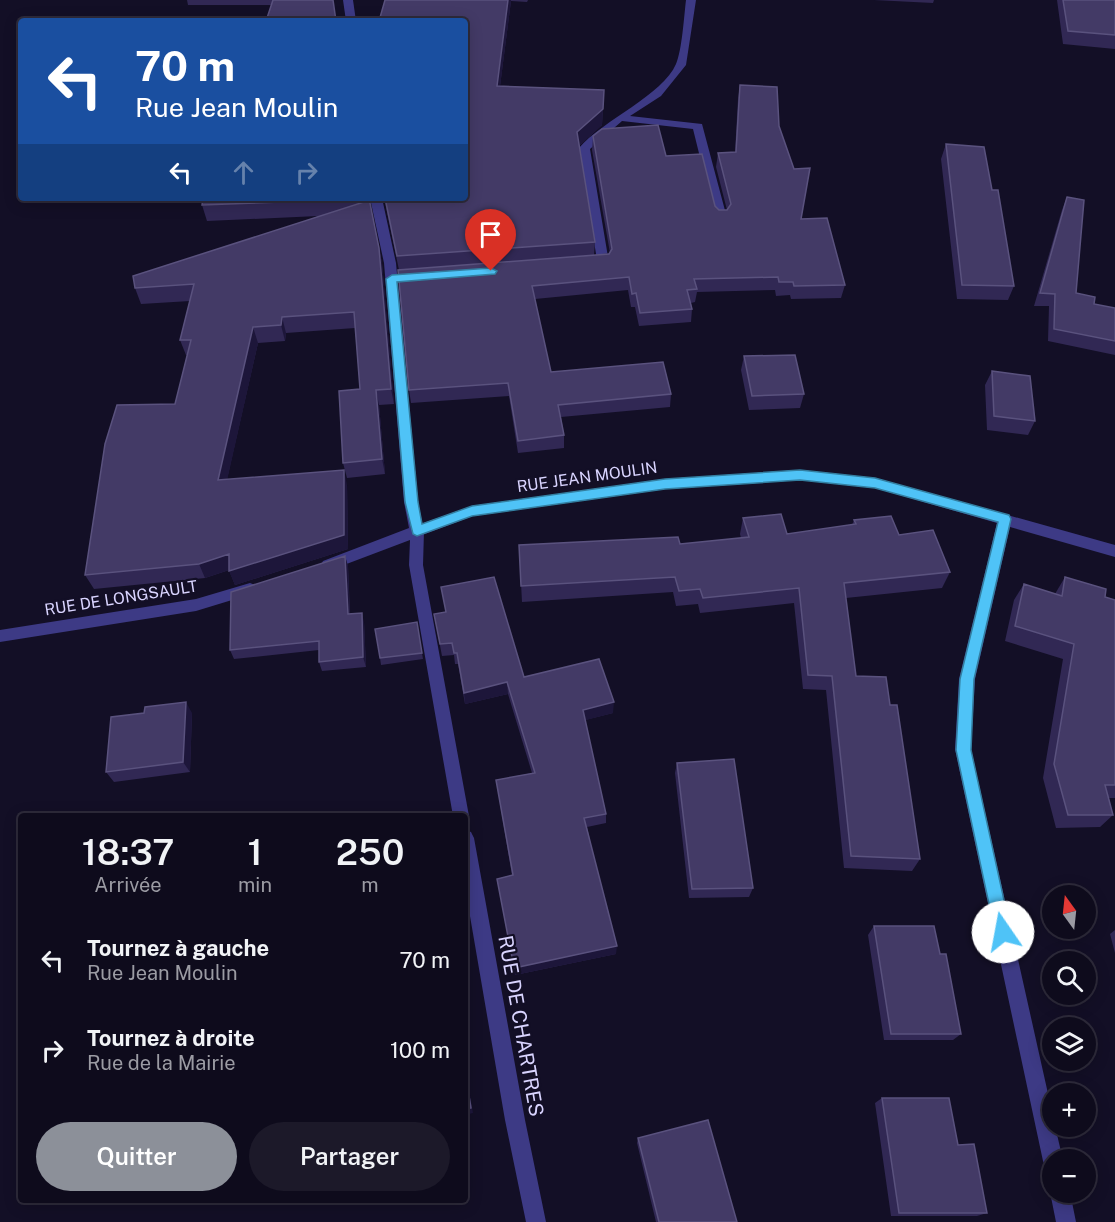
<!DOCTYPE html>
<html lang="fr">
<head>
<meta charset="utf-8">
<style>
	:root { --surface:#0e0b1c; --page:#1c1929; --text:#f1f3f6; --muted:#9b9ba3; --line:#2e2b3b; --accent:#8c9099 }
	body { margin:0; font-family:"Public Sans",sans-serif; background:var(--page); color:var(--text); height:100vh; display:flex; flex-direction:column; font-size:22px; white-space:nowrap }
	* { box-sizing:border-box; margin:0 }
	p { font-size:20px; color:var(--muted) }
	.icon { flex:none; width:33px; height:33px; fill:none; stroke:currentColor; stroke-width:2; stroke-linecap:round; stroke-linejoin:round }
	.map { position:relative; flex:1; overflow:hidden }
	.details { position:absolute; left:18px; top:813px; width:450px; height:390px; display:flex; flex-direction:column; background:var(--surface); border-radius:6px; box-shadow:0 3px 15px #0003,0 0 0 2px var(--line) }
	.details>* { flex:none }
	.guide { position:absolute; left:18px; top:18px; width:450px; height:183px; border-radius:6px; box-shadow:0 3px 15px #0003,0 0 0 2px var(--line); background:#1a4fa0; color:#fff; overflow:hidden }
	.needle { width:39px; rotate:345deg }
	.controls { position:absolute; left:1042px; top:885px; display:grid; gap:12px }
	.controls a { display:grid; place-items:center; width:54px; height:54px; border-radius:50%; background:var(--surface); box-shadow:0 3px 15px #0003,0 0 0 2px var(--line); font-size:30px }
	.pin { position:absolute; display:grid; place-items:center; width:51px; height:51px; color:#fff; margin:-62px -26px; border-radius:50% 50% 50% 0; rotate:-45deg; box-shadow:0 0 6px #0007 }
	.pin .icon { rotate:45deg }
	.me { position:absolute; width:66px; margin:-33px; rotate:348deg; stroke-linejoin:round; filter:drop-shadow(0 0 4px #0008) }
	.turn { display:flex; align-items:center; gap:21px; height:126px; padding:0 18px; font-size:27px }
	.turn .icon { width:78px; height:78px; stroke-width:2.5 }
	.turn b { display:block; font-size:42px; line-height:51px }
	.lanes { display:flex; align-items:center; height:57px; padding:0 18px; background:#0003; justify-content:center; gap:30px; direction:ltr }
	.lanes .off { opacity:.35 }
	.eta { display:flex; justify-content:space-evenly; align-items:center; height:102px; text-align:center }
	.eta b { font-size:36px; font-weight:600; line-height:42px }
	.button { display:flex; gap:12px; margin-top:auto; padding:12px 18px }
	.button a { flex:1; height:69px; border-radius:36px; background:var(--accent); color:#fff; font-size:24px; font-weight:600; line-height:69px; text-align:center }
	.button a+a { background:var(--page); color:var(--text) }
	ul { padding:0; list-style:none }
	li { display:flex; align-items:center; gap:18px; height:90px; padding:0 18px }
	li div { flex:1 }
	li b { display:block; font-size:22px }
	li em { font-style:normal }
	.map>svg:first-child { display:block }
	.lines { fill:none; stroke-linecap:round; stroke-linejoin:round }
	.minor { fill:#3d3a85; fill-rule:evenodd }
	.tertiary { fill:#3d3a85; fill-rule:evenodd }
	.wall { fill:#312854 }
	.shaded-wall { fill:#1d163a }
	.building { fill:#433a66; stroke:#5a527e; stroke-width:1.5 }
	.route { fill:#4fc3f7; stroke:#337fa1; stroke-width:1.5 }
	.labels { text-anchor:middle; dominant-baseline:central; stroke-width:4.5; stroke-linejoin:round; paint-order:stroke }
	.street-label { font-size:16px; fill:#d9d4ff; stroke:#130f26 }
	.near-street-label { font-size:20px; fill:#d9d4ff; stroke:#130f26 }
</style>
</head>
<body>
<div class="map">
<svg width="1115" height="1222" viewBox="0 0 1115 1222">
	<rect width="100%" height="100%" fill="#130f26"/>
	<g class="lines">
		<path class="minor" d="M 686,0 L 696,0 L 686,65 L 661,96 L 630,116 L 702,124 L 727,218 L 721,222 L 715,218 L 693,129 L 622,121 L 590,149 L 609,263 L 603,267 L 588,267 L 588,261 L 597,260 L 579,148 C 603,120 663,95 676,64 C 682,50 684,17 686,0 Z
			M 800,470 L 875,478 L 1115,545 L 1115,557 L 1010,527 L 975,679 L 971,749 L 1053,1116 L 1053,1126 L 1055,1126 L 1063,1160 L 1053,1160 L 1053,1171 L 1046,1168 L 1043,1161 L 955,749 L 959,679 L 997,523 L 875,488 L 800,480 L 665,489 L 473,516 L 417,537 L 412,535 L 410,531 L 412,527 L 472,506 L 665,479 Z
			M 1053,1185 L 1053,1192 L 1070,1192 L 1076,1222 L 1056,1222 L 1050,1192 Z"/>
		<path class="tertiary" d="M 343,0 L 353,0 L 356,21 L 346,21 Z
			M 370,198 L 382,198 L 396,263 L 418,502 L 424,531 L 423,565 L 469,816 L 465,822 L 465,816 L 453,816 L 409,565 L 410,540 L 328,571 L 323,569 L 321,565 L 323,561 L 409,528 L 404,502 L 384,263 Z
			M 250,583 L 255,585 L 257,589 L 255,593 L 196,611 L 0,642 L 0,630 L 196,599 Z
			M 465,830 L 471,832 L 474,838 L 525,1120 L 546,1222 L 526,1222 L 505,1120 L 465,887 Z"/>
	</g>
	<path class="wall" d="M 187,0 L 333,0 L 271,5 L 188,5 Z
		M 385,0 L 528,0 L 527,2 L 511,1 L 500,86 L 604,90 L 602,125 L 579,146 L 595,242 L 594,255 L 610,253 L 592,150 L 593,136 L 666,156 L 719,210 L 727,210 L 716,167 L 718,153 L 735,152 L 738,99 L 740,85 L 779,126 L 801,219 L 845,285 L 841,298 L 791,299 L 790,295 L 776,296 L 775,290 L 697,292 L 695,302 L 691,303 L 692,309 L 691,322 L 639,326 L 635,307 L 631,307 L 628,290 L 535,299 L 551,372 L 671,394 L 670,407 L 561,417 L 564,435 L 564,448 L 518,453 L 509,396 L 411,403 L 409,390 L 399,270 L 384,198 L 465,198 Z
		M 874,0 L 934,0 L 933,3 Z
		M 1057,0 L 1115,0 L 1115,49 L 1063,44 Z
		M 946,144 L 992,190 L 1014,286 L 1008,300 L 957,299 L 941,159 Z
		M 1067,197 L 1076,293 L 1094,304 L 1115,308 L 1115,355 L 1048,341 L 1049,306 L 1034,306 L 1062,210 Z
		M 369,198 L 382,263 L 394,404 L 379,405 L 385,474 L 347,478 L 343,463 L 360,389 L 355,328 L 286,333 L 285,341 L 258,343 L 227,479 L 347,485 L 348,549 L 235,585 L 229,570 L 205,578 L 94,589 L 85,575 L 175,404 L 187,355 L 186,355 L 180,340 L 190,301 L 141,304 L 135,288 L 318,216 L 207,221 L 202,205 Z
		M 744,356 L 804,394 L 800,408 L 749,410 L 741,370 Z
		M 992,371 L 1035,421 L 1028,435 L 987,430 L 985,385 Z
		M 743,518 L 787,534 L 852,525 L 854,520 L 899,535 L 950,572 L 942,588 L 846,598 L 856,676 L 890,705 L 920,859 L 912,871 L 844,868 L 826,690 L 803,689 L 794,603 L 700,613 L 698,604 L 676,606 L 673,592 L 522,602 L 519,545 L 680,544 L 741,538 L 740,534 Z
		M 345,556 L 348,566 L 350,614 L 364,622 L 366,667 L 322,671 L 319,662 L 319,650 L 234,659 L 230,650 Z
		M 1065,577 L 1105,597 L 1115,600 L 1115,798 L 1109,798 L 1113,815 L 1100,827 L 1056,828 L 1043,778 L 1063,659 L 1005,641 L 1014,600 L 1024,584 L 1055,594 Z
		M 441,587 L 524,677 L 613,713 L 585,720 L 606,814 L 606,823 L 587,827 L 616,954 L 515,975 L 497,879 L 512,875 L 496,780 L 532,773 L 508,694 L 465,704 L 458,664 L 455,664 L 454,655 L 442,656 L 434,614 L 446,612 Z
		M 417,622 L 423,659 L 381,665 L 380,658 Z
		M 192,713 L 190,772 L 114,782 L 106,772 Z
		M 677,763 L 753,888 L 749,897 L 689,898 L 675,773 Z
		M 874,926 L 940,954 L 961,1034 L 953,1040 L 884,1040 L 868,935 Z
		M 1115,930 L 1115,953 L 1110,934 Z
		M 882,1098 L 958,1145 L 987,1213 L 977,1216 L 891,1216 L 875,1103 Z
		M 638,1138 L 737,1222 L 656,1222 L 637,1143 Z"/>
	<path class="shaded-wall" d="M 508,0 L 511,0 L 511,1 L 498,102 L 497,86 Z
		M 604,90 L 602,125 L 577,148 L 577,132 Z
		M 379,248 L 382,263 L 394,404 L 391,389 Z
		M 282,317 L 286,333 L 285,341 L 281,325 Z
		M 253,327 L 258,343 L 224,494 L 218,480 Z
		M 376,390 L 379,405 L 385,474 L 382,459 Z
		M 344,470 L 347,485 L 348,549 L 235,585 L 229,571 Z
		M 229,554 L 235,568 L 205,578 L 199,564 Z
		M 345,556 L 348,566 L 350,624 L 348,614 Z
		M 362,613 L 364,622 L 366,667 L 363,657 Z
		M 507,682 L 508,694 L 465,704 L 464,693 Z
		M 186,702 L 192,713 L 190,772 L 183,762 Z
		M 614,702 L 613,713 L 582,721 L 583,710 Z
		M 617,946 L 616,954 L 515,975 L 514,968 Z
		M 465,1066 L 473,1113 L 465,1115 Z"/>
	<path class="building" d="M 273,0 L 333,0 L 336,21 L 266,21 Z
		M 385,0 L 508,0 L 497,86 L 604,90 L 603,109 L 577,132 L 595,242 L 397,256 L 385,198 L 465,198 L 465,21 L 379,21 Z
		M 1063,0 L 1115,0 L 1115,35 L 1068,31 Z
		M 740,85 L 777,87 L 779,126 L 794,169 L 810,168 L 801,219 L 827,218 L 845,285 L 794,286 L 793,282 L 779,282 L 778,277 L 694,279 L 697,289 L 687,290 L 692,309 L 640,313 L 636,293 L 632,294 L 629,277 L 532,286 L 551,372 L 663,362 L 671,394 L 558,405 L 564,435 L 518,441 L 508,383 L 409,390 L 398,270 L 609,254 L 612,249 L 593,136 L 602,129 L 658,125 L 666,156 L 702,154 L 715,206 L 719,210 L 727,210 L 731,204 L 718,153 L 736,152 Z
		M 946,144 L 984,147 L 992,190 L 998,190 L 1014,286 L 962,285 Z
		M 1067,197 L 1084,200 L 1076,293 L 1095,297 L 1094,304 L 1115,308 L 1115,341 L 1054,329 L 1055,294 L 1040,293 Z
		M 203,198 L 369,198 L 379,248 L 391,389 L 376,390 L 382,459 L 343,463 L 339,391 L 360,389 L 354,312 L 282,317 L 281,325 L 253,327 L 218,480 L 344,470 L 344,535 L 229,571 L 229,554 L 199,564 L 85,575 L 105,444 L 117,405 L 175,404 L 191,340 L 180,340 L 194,284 L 135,288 L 133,276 L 364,202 L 364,199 L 202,205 Z
		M 795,355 L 804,394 L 752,396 L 744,356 Z
		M 992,371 L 1030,376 L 1035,421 L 994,416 Z
		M 781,514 L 787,534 L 856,524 L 854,520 L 891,516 L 899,535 L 933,530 L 950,572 L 844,583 L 856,676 L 886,677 L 890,705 L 897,705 L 920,859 L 851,856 L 832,676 L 808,675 L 799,588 L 703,598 L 700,589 L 679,591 L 675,577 L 521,586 L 519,545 L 678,537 L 680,544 L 749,537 L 743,518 Z
		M 345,556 L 348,614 L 362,613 L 363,657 L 319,662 L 319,641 L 230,650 L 231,592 Z
		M 494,577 L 524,677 L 599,659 L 614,702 L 583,710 L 606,814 L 584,818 L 617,946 L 514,968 L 497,879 L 513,875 L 496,780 L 535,773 L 507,682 L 464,693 L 457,653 L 454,653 L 452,643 L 440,644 L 434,614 L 446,612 L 441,587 Z
		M 1065,577 L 1106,589 L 1105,597 L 1115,600 L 1115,785 L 1105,785 L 1113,815 L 1068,815 L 1054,764 L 1074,644 L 1015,626 L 1024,584 L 1062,596 Z
		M 417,622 L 422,653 L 380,658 L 375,629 Z
		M 186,702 L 183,762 L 106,772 L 111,717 L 144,713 L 145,707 Z
		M 734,759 L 753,888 L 692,889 L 677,763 Z
		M 874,926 L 934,926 L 940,954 L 946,954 L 961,1034 L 891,1034 Z
		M 465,1072 L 471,1108 L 465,1109 Z
		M 882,1098 L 949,1098 L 958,1145 L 974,1144 L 987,1213 L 899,1213 Z
		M 708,1120 L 737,1222 L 659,1222 L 638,1138 Z"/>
	<path class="route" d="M 491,268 L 497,271 L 495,274 L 397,282 L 418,502 L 422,524 L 472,506 L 665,479 L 800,470 L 875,478 L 1009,515 L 1011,519 L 974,679 L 971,750 L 1011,932 L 1009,938 L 1003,940 L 997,938 L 995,932 L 956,750 L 960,679 L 998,522 L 875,488 L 800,480 L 665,489 L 472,516 L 417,536 L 413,534 L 405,502 L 386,279 L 392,275 Z"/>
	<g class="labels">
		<g class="street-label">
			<text transform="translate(587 477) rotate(-8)">RUE JEAN MOULIN</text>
			<text transform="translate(121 598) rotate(-9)">RUE DE LONGSAULT</text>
		</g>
		<g class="near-street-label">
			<text transform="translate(521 1026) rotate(80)">RUE DE CHARTRES</text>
		</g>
	</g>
</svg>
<div class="controls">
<a><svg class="needle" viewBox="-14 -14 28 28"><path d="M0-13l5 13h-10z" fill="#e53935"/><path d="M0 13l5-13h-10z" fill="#9b9ba3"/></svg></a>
<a><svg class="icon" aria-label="search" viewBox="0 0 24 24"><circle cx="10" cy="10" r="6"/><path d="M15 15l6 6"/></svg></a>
<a><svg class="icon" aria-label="layers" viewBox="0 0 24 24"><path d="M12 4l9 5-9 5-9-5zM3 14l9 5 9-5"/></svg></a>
<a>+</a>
<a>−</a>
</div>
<div class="pin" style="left:491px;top:271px;background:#d93025"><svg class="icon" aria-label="arrive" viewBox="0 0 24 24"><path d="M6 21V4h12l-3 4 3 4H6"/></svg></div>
<svg class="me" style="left:1003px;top:932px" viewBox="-20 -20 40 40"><circle r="19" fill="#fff"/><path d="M0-13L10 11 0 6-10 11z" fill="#4fc3f7"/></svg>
<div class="guide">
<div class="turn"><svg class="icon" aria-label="left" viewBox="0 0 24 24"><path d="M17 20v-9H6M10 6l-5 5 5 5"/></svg><div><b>70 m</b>Rue Jean Moulin</div></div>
<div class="lanes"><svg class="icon" aria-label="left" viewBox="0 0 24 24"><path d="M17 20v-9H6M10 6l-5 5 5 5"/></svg><svg class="icon off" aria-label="ahead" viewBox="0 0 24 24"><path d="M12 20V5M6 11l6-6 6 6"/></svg><svg class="icon off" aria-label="right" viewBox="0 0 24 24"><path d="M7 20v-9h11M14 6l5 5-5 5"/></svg></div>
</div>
<section class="details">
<div class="eta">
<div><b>18:37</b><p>Arrivée</p></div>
<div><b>1</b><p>min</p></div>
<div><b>250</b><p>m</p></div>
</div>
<ul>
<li><svg class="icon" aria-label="left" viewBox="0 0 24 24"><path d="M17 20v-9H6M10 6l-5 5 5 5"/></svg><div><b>Tournez à gauche</b><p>Rue Jean Moulin</p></div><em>70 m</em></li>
<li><svg class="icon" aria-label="right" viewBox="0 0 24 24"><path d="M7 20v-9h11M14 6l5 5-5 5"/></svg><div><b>Tournez à droite</b><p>Rue de la Mairie</p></div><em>100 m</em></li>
</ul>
<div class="button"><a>Quitter</a><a>Partager</a></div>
</section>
</div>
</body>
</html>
